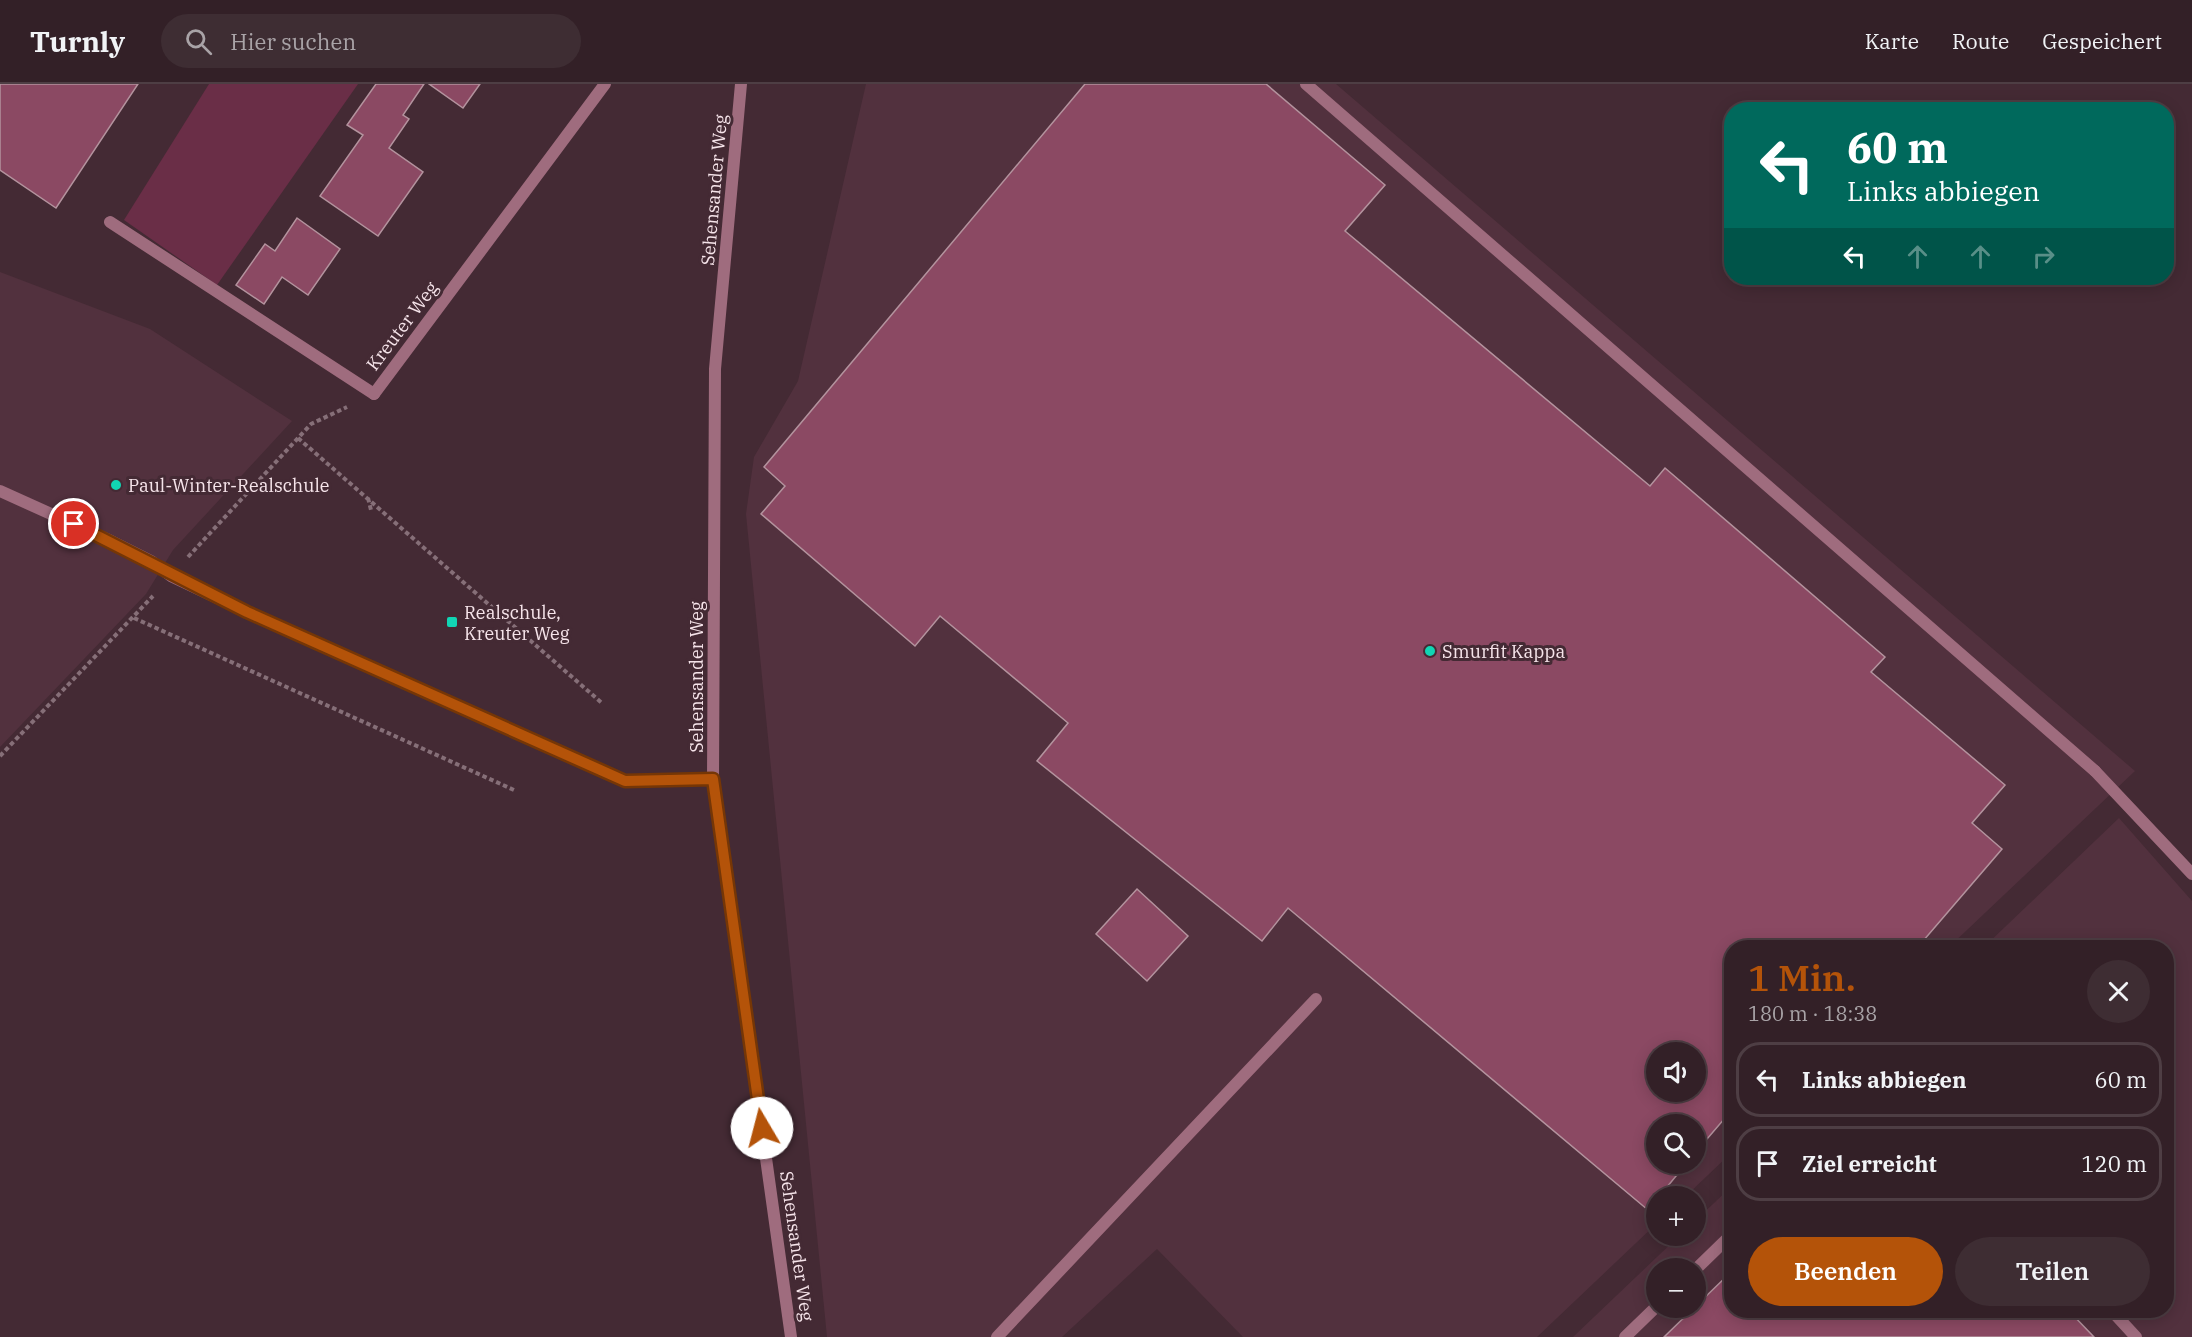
<!DOCTYPE html>
<html lang="de">
<head>
<meta charset="utf-8">
<style>
	:root { --surface:#332027; --page:#3e2d33; --text:#f1f3f6; --muted:#a9a3a7; --line:#4e3e44; --accent:#b45309 }
	body { margin:0; font-family:"IBM Plex Serif",serif; background:var(--page); color:var(--text); height:100vh; display:flex; flex-direction:column; font-size:22px; white-space:nowrap }
	* { box-sizing:border-box; margin:0 }
	p { font-size:20px; color:var(--muted) }
	.icon { flex:none; width:33px; height:33px; fill:none; stroke:currentColor; stroke-width:2; stroke-linecap:round; stroke-linejoin:round }
	.map { position:relative; flex:1; overflow:hidden }
	.drawer { position:absolute; left:1724px; top:856px; width:450px; height:378px; display:flex; flex-direction:column; background:var(--surface); border-radius:24px; box-shadow:0 3px 15px #0003,0 0 0 2px var(--line) }
	.drawer>* { flex:none }
	.banner { position:absolute; left:1724px; top:18px; width:450px; height:183px; border-radius:24px; box-shadow:0 3px 15px #0003,0 0 0 2px var(--line); background:#00695c; color:#fff; overflow:hidden }
	.controls { position:absolute; left:1646px; top:958px; display:grid; gap:12px }
	.controls a { display:grid; place-items:center; width:60px; height:60px; border-radius:50%; background:var(--surface); box-shadow:0 3px 15px #0003,0 0 0 2px var(--line); font-size:30px }
	.pin { position:absolute; display:grid; place-items:center; width:51px; height:51px; color:#fff; margin:-26px; border:3px solid #fff; border-radius:50%; box-shadow:0 2px 6px #0007 }
	.me { position:absolute; width:66px; margin:-33px; rotate:352deg; stroke-linejoin:round; filter:drop-shadow(0 0 4px #0008) }
	.turn { display:flex; align-items:center; gap:21px; height:126px; padding:0 24px; font-size:27px }
	.turn .icon { width:78px; height:78px; stroke-width:2.5 }
	.turn b { display:block; font-size:42px; line-height:51px }
	.lanes { display:flex; align-items:center; height:57px; padding:0 24px; background:#0003; justify-content:center; gap:30px; direction:ltr }
	.lanes .off { opacity:.35 }
	.round { display:grid; place-items:center; flex:none; width:63px; height:63px; border-radius:32px; background:var(--page) }
	.head { display:flex; align-items:center; justify-content:space-between; height:102px; padding:0 24px }
	h1 { font-size:36px; font-weight:600; line-height:45px; color:var(--accent) }
	.primary-button { display:flex; gap:12px; margin-top:auto; padding:12px 24px }
	.primary-button a { flex:1; height:69px; border-radius:36px; background:var(--accent); color:#fff; font-size:24px; font-weight:600; line-height:69px; text-align:center }
	.primary-button a+a { background:var(--page); color:var(--text) }
	ul { padding:0; list-style:none }
	li { display:flex; align-items:center; gap:18px; height:75px; margin:0 12px 9px; padding:0 12px; border:3px solid var(--line); border-radius:24px }
	li div { flex:1 }
	li b { display:block; font-size:22px }
	li em { font-style:normal }
	header { display:flex; align-items:center; gap:36px; box-sizing:border-box; height:84px; padding:0 30px; background:var(--surface); border-bottom:2px solid var(--line) }
	header strong { font-size:28px }
	nav { display:flex; gap:33px; margin-inline-start:auto; font-size:21px }
	.search { width:420px; height:54px; background:var(--page); display:flex; align-items:center; gap:15px; box-sizing:border-box; padding:0 21px; border-radius:33px; color:var(--muted); font-size:22px }
	.map>svg:first-child { display:block }
	.built { fill:#52313e; fill-rule:evenodd }
	.green { fill:#6a2e47 }
	.building { fill:#8b4963; stroke:#b4939e; stroke-width:1.5; fill-rule:evenodd }
	.lines { fill:none; stroke-linecap:round; stroke-linejoin:round }
	.path { stroke:#866f78; stroke-width:4; stroke-dasharray:4.5 3; stroke-linecap:butt }
	.service { stroke:#9f6c7e; stroke-width:12 }
	.minor { stroke:#9f6c7e; stroke-width:12 }
	.route-casing { stroke:#753606; stroke-width:15 }
	.route { stroke:#b45309; stroke-width:10 }
	.poi-dot { fill:#11d5b4; stroke:#442a34; stroke-width:2 }
	.labels { text-anchor:middle; dominant-baseline:central; stroke-width:6; stroke-linejoin:round; paint-order:stroke }
	.street-label { font-size:18px; fill:#f6e4ea; stroke:#442a34 }
	.poi-label { font-size:18px; fill:#f6e4ea; stroke:#442a34; text-anchor:start }
</style>
</head>
<body>
<header>
<strong>Turnly</strong>
<div class="search"><svg class="icon" aria-label="search" viewBox="0 0 24 24"><circle cx="10" cy="10" r="6"/><path d="M15 15l6 6"/></svg>Hier suchen</div>
<nav><a>Karte</a><a>Route</a><a>Gespeichert</a></nav>
</header>
<div class="map">
<svg width="2192" height="1253" viewBox="0 0 2192 1253">
	<rect width="100%" height="100%" fill="#442a34"/>
	<path class="built" d="M 866,0 L 1336,0 L 2135,687 L 1948,864 L 1731,864 L 1731,1069 L 1685,1113 L 1656,1113 L 1656,1140 L 1537,1253 L 1243,1253 L 1157,1165 L 1062,1253 L 827,1253 L 746,430 L 754,373 L 798,297 ZM 1656,969 L 1695,969 L 1695,1008 L 1656,1008 ZM 1656,1041 L 1695,1041 L 1695,1080 L 1656,1080 Z
		M 0,188 L 150,245 L 292,337 L 173,466 L 146,510 L 0,663 Z
		M 2119,734 L 2192,817 L 2192,1253 L 1573,1253 L 1679,1152 L 1695,1152 L 1695,1137 L 1731,1103 L 1731,1227 L 2166,1227 L 2166,864 L 1983,864 ZM 1656,1185 L 1695,1185 L 1695,1224 L 1656,1224 Z"/>
	<path class="green" d="M 209,0 L 358,0 L 217,201 L 124,136 Z"/>
	<path class="building" d="M 0,0 L 138,0 L 56,124 L 0,86 Z
		M 376,0 L 424,0 L 403,31 L 409,35 L 389,64 L 423,88 L 378,152 L 320,112 L 363,51 L 347,41 Z
		M 429,0 L 480,0 L 463,24 Z
		M 1085,0 L 1266,0 L 1385,101 L 1345,147 L 1650,402 L 1665,384 L 1885,573 L 1871,588 L 2005,701 L 1972,739 L 2002,765 L 1917,864 L 1731,864 L 1731,1027 L 1695,1069 L 1695,1041 L 1656,1041 L 1656,1080 L 1686,1080 L 1648,1126 L 1288,824 L 1262,857 L 1037,677 L 1068,639 L 940,532 L 915,562 L 761,430 L 785,402 L 764,383 ZM 1656,969 L 1695,969 L 1695,1008 L 1656,1008 Z
		M 297,134 L 340,165 L 308,211 L 282,193 L 264,220 L 236,201 L 265,160 L 275,167 Z
		M 1137,805 L 1188,852 L 1147,897 L 1096,850 Z
		M 1731,1188 L 1731,1227 L 2069,1227 L 2094,1253 L 1664,1253 Z"/>
	<g class="lines">
		<path class="path" d="M 298,354 L 603,620
			M 368,414 L 371,426
			M 188,473 L 311,340 L 347,323
			M 134,534 L 514,706
			M 0,672 L 153,512"/>
		<path class="service" d="M 1306,0 L 2095,687
			M 110,138 L 374,310
			M 0,407 L 111,457 L 151,477 L 171,492 L 247,528 L 625,697 L 713,695
			M 1695,1186 L 1731,1151
			M 2112,1227 L 2136,1253
			M 997,1253 L 1316,915
			M 1625,1253 L 1656,1223"/>
		<path class="minor" d="M 741,0 L 715,285 L 713,695 L 791,1253
			M 374,310 L 605,0
			M 2095,687 L 2192,790"/>
	</g>
	<g class="lines">
		<g class="route-casing">
			<path id="route" d="M 74,440 L 247,528 L 625,697 L 713,695 L 762,1044"/>
		</g>
		<use href="#route" class="route"/>
	</g>
	<g class="poi-dot">
		<circle cx="116" cy="401" r="6"/>
		<rect x="446" y="532" width="12" height="12" rx="3"/>
		<circle cx="1430" cy="567" r="6"/>
	</g>
	<g class="labels">
		<g class="street-label">
			<text transform="translate(714 106) rotate(-85)">Sehensander Weg</text>
			<text transform="translate(402 242) rotate(-53)">Kreuter Weg</text>
			<text transform="translate(696 593) rotate(-90)">Sehensander Weg</text>
			<text transform="translate(797 1162) rotate(82)">Sehensander Weg</text>
		</g>
		<g class="poi-label">
			<text x="128" y="401">Paul-Winter-Realschule</text>
			<text x="464" y="528">Realschule,<tspan x="464" dy="21">Kreuter Weg</tspan></text>
			<text x="1442" y="567">Smurfit Kappa</text>
		</g>
	</g>
</svg>
<div class="controls">
<a><svg class="icon" aria-label="sound" viewBox="0 0 24 24"><path d="M4 9h4l5-4v14l-5-4H4zM17 9q2 3 0 6"/></svg></a>
<a><svg class="icon" aria-label="search" viewBox="0 0 24 24"><circle cx="10" cy="10" r="6"/><path d="M15 15l6 6"/></svg></a>
<a>+</a>
<a>−</a>
</div>
<div class="pin" style="left:74px;top:440px;background:#d93025"><svg class="icon" aria-label="arrive" viewBox="0 0 24 24"><path d="M6 21V4h12l-3 4 3 4H6"/></svg></div>
<svg class="me" style="left:762px;top:1044px" viewBox="-20 -20 40 40"><circle r="19" fill="#fff"/><path d="M0-13L10 11 0 6-10 11z" fill="#b45309"/></svg>
<div class="banner">
<div class="turn"><svg class="icon" aria-label="left" viewBox="0 0 24 24"><path d="M17 20v-9H6M10 6l-5 5 5 5"/></svg><div><b>60 m</b>Links abbiegen</div></div>
<div class="lanes"><svg class="icon" aria-label="left" viewBox="0 0 24 24"><path d="M17 20v-9H6M10 6l-5 5 5 5"/></svg><svg class="icon off" aria-label="ahead" viewBox="0 0 24 24"><path d="M12 20V5M6 11l6-6 6 6"/></svg><svg class="icon off" aria-label="ahead" viewBox="0 0 24 24"><path d="M12 20V5M6 11l6-6 6 6"/></svg><svg class="icon off" aria-label="right" viewBox="0 0 24 24"><path d="M7 20v-9h11M14 6l5 5-5 5"/></svg></div>
</div>
<section class="drawer">
<div class="head"><div><h1>1 Min.</h1><p>180 m · 18:38</p></div><a class="round"><svg class="icon" aria-label="close" viewBox="0 0 24 24"><path d="M6 6l12 12M18 6L6 18"/></svg></a></div>
<ul>
<li><svg class="icon" aria-label="left" viewBox="0 0 24 24"><path d="M17 20v-9H6M10 6l-5 5 5 5"/></svg><div><b>Links abbiegen</b></div><em>60 m</em></li>
<li><svg class="icon" aria-label="arrive" viewBox="0 0 24 24"><path d="M6 21V4h12l-3 4 3 4H6"/></svg><div><b>Ziel erreicht</b></div><em>120 m</em></li>
</ul>
<div class="primary-button"><a>Beenden</a><a>Teilen</a></div>
</section>
</div>
</body>
</html>
